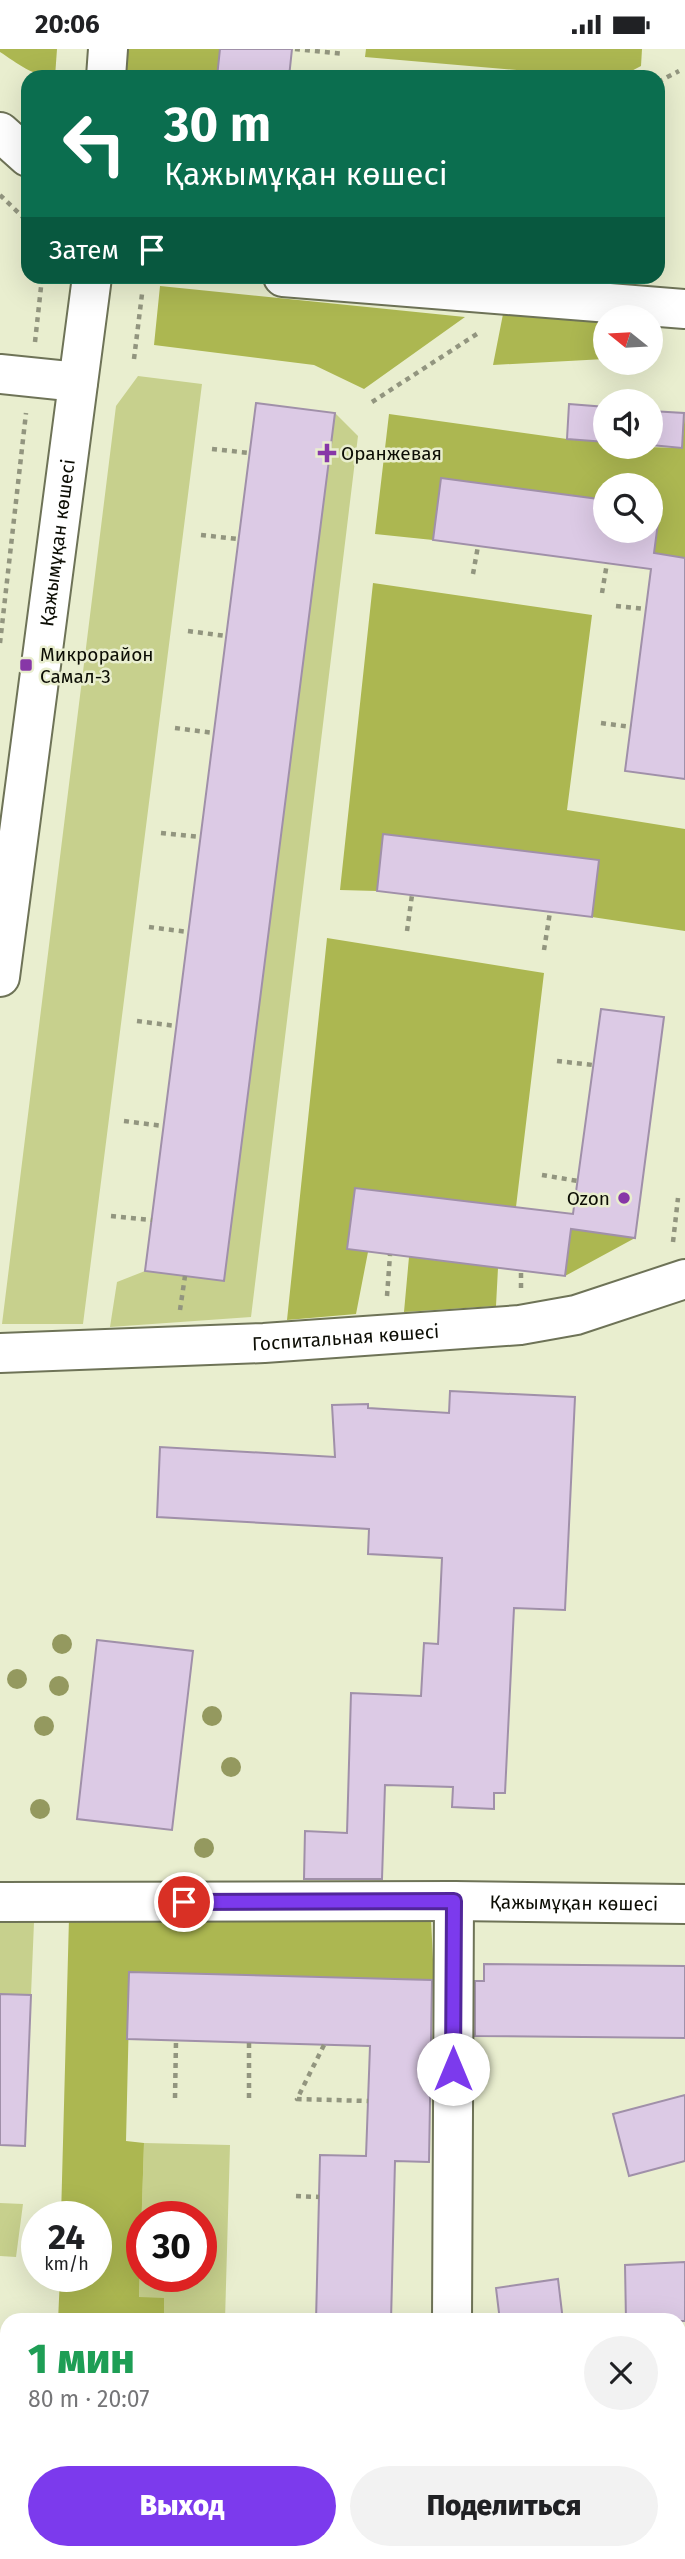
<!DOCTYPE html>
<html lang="ru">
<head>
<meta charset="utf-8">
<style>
	:root { --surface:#fff; --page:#f2f2f2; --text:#202124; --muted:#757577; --accent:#7c3aed }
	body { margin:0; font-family:"Fira Sans",sans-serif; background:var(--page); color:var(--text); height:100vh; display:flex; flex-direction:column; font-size:26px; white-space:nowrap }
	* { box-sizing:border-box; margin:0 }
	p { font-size:23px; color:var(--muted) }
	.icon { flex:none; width:38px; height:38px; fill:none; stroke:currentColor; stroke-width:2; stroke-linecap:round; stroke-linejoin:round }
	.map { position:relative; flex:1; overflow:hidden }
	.details { position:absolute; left:0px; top:2264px; width:686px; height:247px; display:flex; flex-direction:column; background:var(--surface); border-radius:21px 21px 0 0; box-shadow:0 7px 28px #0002 }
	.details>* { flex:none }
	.hud { position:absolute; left:21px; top:21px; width:644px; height:214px; border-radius:21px; box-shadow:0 7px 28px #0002; background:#0b6e4f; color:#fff; overflow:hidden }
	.needle { width:46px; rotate:288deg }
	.buttons { position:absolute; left:593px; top:256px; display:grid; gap:14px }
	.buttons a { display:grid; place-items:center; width:70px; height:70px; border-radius:50%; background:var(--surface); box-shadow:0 7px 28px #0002; font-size:35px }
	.speed { position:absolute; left:21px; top:2152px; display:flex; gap:14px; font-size:35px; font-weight:700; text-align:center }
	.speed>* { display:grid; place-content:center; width:91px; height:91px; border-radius:50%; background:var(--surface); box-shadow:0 7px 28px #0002; line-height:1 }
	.speed small { font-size:18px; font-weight:400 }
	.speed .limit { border:10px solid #d22; background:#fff; color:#111 }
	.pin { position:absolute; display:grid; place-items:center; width:60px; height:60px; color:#fff; margin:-30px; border:4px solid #fff; border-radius:50%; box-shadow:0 2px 7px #0007 }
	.me { position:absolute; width:77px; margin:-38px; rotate:0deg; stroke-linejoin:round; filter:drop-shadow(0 0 5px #0008) }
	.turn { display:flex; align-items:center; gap:24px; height:147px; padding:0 28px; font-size:32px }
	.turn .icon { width:91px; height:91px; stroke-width:2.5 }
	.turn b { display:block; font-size:49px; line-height:60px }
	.then { display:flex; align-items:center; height:66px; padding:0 28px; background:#0003; gap:14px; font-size:26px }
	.round { display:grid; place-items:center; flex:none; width:74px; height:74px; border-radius:37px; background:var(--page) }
	.summary { display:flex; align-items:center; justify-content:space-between; height:119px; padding:0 28px }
	h1 { font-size:42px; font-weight:800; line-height:52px; color:#1e9e55 }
	.button { display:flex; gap:14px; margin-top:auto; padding:14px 28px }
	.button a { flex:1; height:80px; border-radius:42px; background:var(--accent); color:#fff; font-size:28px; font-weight:800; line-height:80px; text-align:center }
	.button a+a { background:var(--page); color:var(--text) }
	.status { display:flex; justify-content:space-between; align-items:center; height:49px; padding:0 35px; background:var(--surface); direction:ltr }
	.status svg { height:19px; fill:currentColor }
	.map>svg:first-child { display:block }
	.green { fill:#c7d08d; fill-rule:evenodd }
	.forest { fill:#acb751 }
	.building { fill:#dccae5; stroke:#a090a9; stroke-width:2 }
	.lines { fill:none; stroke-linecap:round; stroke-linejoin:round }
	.minor-casing { stroke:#6e7357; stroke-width:42 }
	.path { stroke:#92957f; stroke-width:4.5; stroke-dasharray:5 5; stroke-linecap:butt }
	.minor { stroke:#fff; stroke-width:38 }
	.tree { fill:#94995f }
	.route-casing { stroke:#51269a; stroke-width:18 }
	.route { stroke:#7c3aed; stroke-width:12 }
	.poi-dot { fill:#8737a7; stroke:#e9eecf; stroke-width:2.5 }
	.labels { text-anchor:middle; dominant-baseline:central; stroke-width:5; stroke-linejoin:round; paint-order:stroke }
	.poi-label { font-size:19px; fill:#0c0d04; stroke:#e9eecf; text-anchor:start }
	.street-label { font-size:19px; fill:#0c0d04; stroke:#e9eecf }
</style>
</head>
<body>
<div class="status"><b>20:06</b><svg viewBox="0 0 49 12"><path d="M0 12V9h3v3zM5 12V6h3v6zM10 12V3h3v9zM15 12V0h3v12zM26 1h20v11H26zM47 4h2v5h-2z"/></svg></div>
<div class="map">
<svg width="685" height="2510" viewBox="0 0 685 2510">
	<rect width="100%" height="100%" fill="#e9eecf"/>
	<path class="green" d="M 138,327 L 202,335 L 83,1275 L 2,1275 L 116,357 Z
		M 335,364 L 358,387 L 251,1268 L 110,1278 L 117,1233 L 145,1222 L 224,1232 Z
		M 0,1872 L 34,1873 L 31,1946 L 0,1945 Z
		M 144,2094 L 230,2096 L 225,2271 L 164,2271 L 164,2249 L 139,2249 ZM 142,2168 L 201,2168 L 201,2228 L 142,2228 Z
		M 0,2154 L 23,2155 L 16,2208 L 0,2207 Z"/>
	<path class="forest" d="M 0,0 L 57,0 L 55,28 C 34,28 17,14 0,3 Z
		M 122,0 L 220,0 L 217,28 L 121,28 Z
		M 366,0 L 642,0 L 641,17 L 620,28 L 599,28 L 365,8 Z
		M 160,237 L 465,268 L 364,340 L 314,316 L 154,296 Z
		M 504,260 L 605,273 L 605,310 L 493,316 Z
		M 685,364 L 685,509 L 654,504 L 660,459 L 651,457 L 651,436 L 606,436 L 605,451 L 441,429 L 433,491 L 375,485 L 389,365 L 567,390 L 605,393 L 606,397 L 682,399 Z
		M 373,534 L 592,566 L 567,761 L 685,780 L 685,882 L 592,868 L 598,811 L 383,786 L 377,842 L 340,841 Z
		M 327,889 L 544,924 L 516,1158 L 355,1139 L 347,1200 L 368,1203 L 356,1265 L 287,1271 Z
		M 571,1180 L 635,1189 L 565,1227 Z
		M 409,1208 L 498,1219 L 496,1257 L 404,1263 Z
		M 69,1869 L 431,1870 L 434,1931 L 130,1923 L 126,2092 L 144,2094 L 139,2248 L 164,2249 L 164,2271 L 58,2272 L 60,2228 L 96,2228 L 96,2168 L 61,2168 Z
		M 55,2504 L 393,2504 L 425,2505 L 400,2510 L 55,2510 Z"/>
	<path class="building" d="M 220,0 L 292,0 L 289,28 L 217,28 Z
		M 256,354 L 335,364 L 224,1232 L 145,1222 Z
		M 569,355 L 606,358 L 606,393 L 567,390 Z
		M 651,362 L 684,364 L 682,399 L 651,396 Z
		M 441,429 L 606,451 L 606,481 L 651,481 L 651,457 L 660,459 L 654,504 L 685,509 L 685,730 L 625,722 L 651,520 L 433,491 Z
		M 383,785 L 599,811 L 592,868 L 377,842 Z
		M 601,960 L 664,968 L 635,1189 L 571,1180 L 565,1227 L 347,1200 L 355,1139 L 573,1165 Z
		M 450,1342 L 575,1348 L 565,1561 L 514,1559 L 505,1744 L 494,1744 L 494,1760 L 452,1758 L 453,1738 L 385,1736 L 382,1830 L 304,1830 L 305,1782 L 347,1784 L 351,1644 L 421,1647 L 424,1594 L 438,1595 L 442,1509 L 368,1505 L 369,1480 L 157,1468 L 160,1398 L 335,1408 L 332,1356 L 368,1355 L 368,1359 L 449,1364 Z
		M 97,1591 L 193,1602 L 172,1781 L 77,1770 Z
		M 484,1915 L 685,1917 L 685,1989 L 475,1987 L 475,1932 L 484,1932 Z
		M 129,1923 L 432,1931 L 429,2113 L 395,2112 L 391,2272 L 316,2272 L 320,2106 L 366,2107 L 370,1997 L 127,1990 Z
		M 0,1945 L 31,1946 L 25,2097 L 0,2096 Z
		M 685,2046 L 685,2112 L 629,2127 L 613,2065 Z
		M 685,2213 L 685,2272 L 626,2272 L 625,2216 Z
		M 558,2230 L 563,2272 L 500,2272 L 496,2239 Z"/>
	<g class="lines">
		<g class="minor-casing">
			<g id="minor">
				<path d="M 106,28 L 108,0"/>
				<path d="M 0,83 L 28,108"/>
				<path d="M 283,228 L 685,260"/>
				<path d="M 0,325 L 78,333"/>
				<path id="s1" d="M 0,928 L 92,228"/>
				<path id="s2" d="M 0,1304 L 264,1294 L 520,1276 L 576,1266 L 685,1230"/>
				<path id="s3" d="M 0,1853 L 454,1852 L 685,1855"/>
				<path d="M 452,2272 L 454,1852"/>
				<path d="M 679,2483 L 685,2482"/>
				<path d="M 448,2510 L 450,2504"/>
				<path d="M 522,2510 L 556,2504"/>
			</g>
		</g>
		<path class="path" d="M 295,0 L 344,5
			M 658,33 L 679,22
			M 0,146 L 28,173
			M 35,293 L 41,238 L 39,228
			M 134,310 L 142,245
			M 372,353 L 480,283
			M 212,400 L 250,404
			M 201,486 L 238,490
			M 473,525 L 478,497
			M 602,544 L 607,514
			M 616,557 L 646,560
			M 188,582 L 226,587
			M 0,594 L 26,364
			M 601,674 L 631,678
			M 175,679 L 214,684
			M 161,784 L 200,788
			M 149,878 L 188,883
			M 407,882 L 412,846
			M 544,901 L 550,863
			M 137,972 L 176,977
			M 557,1012 L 593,1016
			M 124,1072 L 163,1077
			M 542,1126 L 578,1132
			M 111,1167 L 152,1171
			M 673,1193 L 678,1149
			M 521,1239 L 521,1222
			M 387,1247 L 390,1206
			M 180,1261 L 185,1227
			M 249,1994 L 249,2050
			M 324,1996 L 297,2050 L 368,2052
			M 175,2049 L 176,1992
			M 296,2147 L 319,2148"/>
		<use href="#minor" class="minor"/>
	</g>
	<g class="tree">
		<circle cx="62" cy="1595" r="10"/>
		<circle cx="17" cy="1630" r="10"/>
		<circle cx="59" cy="1637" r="10"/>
		<circle cx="212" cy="1667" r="10"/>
		<circle cx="44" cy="1677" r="10"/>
		<circle cx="231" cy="1718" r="10"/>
		<circle cx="40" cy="1760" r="10"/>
		<circle cx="204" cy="1799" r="10"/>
	</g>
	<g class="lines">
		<g class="route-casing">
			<path id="route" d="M 184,1853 L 454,1852 L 453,2020"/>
		</g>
		<use href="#route" class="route"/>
	</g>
	<g class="poi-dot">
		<path d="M323.5 393.5h7v7h7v7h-7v7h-7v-7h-7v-7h7z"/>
		<rect x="19" y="609" width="14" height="14" rx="3.5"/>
		<circle cx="624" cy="1149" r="7"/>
	</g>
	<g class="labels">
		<g class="poi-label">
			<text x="341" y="404">Оранжевая</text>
			<text x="40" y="605">Микрорайон<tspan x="40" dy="22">Самал-3</tspan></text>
			<text x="610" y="1149" text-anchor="end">Ozon</text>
		</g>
		<g class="street-label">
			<text stroke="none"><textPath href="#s1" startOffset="438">Қажымұқан көшесі</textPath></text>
			<text stroke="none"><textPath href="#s2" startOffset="346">Госпитальная көшесі</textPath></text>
			<text stroke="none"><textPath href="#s3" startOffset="574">Қажымұқан көшесі</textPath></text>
		</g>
	</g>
</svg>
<div class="buttons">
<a><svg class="needle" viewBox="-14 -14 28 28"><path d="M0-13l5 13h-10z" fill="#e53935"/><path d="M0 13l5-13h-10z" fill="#757577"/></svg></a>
<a><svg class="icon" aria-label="sound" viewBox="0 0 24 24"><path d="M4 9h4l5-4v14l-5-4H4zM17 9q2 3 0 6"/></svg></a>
<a><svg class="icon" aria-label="search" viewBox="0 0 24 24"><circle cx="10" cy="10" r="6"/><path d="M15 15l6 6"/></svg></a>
</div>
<div class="speed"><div>24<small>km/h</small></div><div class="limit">30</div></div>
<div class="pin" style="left:184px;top:1853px;background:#d93025"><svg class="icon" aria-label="arrive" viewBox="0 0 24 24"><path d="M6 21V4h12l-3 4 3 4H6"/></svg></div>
<svg class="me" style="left:453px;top:2020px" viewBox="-20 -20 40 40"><circle r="19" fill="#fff"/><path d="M0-13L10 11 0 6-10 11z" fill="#7c3aed"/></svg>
<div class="hud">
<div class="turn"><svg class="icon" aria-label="left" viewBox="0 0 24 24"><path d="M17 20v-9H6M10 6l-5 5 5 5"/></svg><div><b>30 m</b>Қажымұқан көшесі</div></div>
<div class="then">Затем<svg class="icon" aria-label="arrive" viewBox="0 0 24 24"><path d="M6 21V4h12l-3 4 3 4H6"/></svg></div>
</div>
<section class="details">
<div class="summary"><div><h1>1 мин</h1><p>80 m · 20:07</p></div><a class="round"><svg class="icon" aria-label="close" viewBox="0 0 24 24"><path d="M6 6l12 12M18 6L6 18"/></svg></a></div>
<div class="button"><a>Выход</a><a>Поделиться</a></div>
</section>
</div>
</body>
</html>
